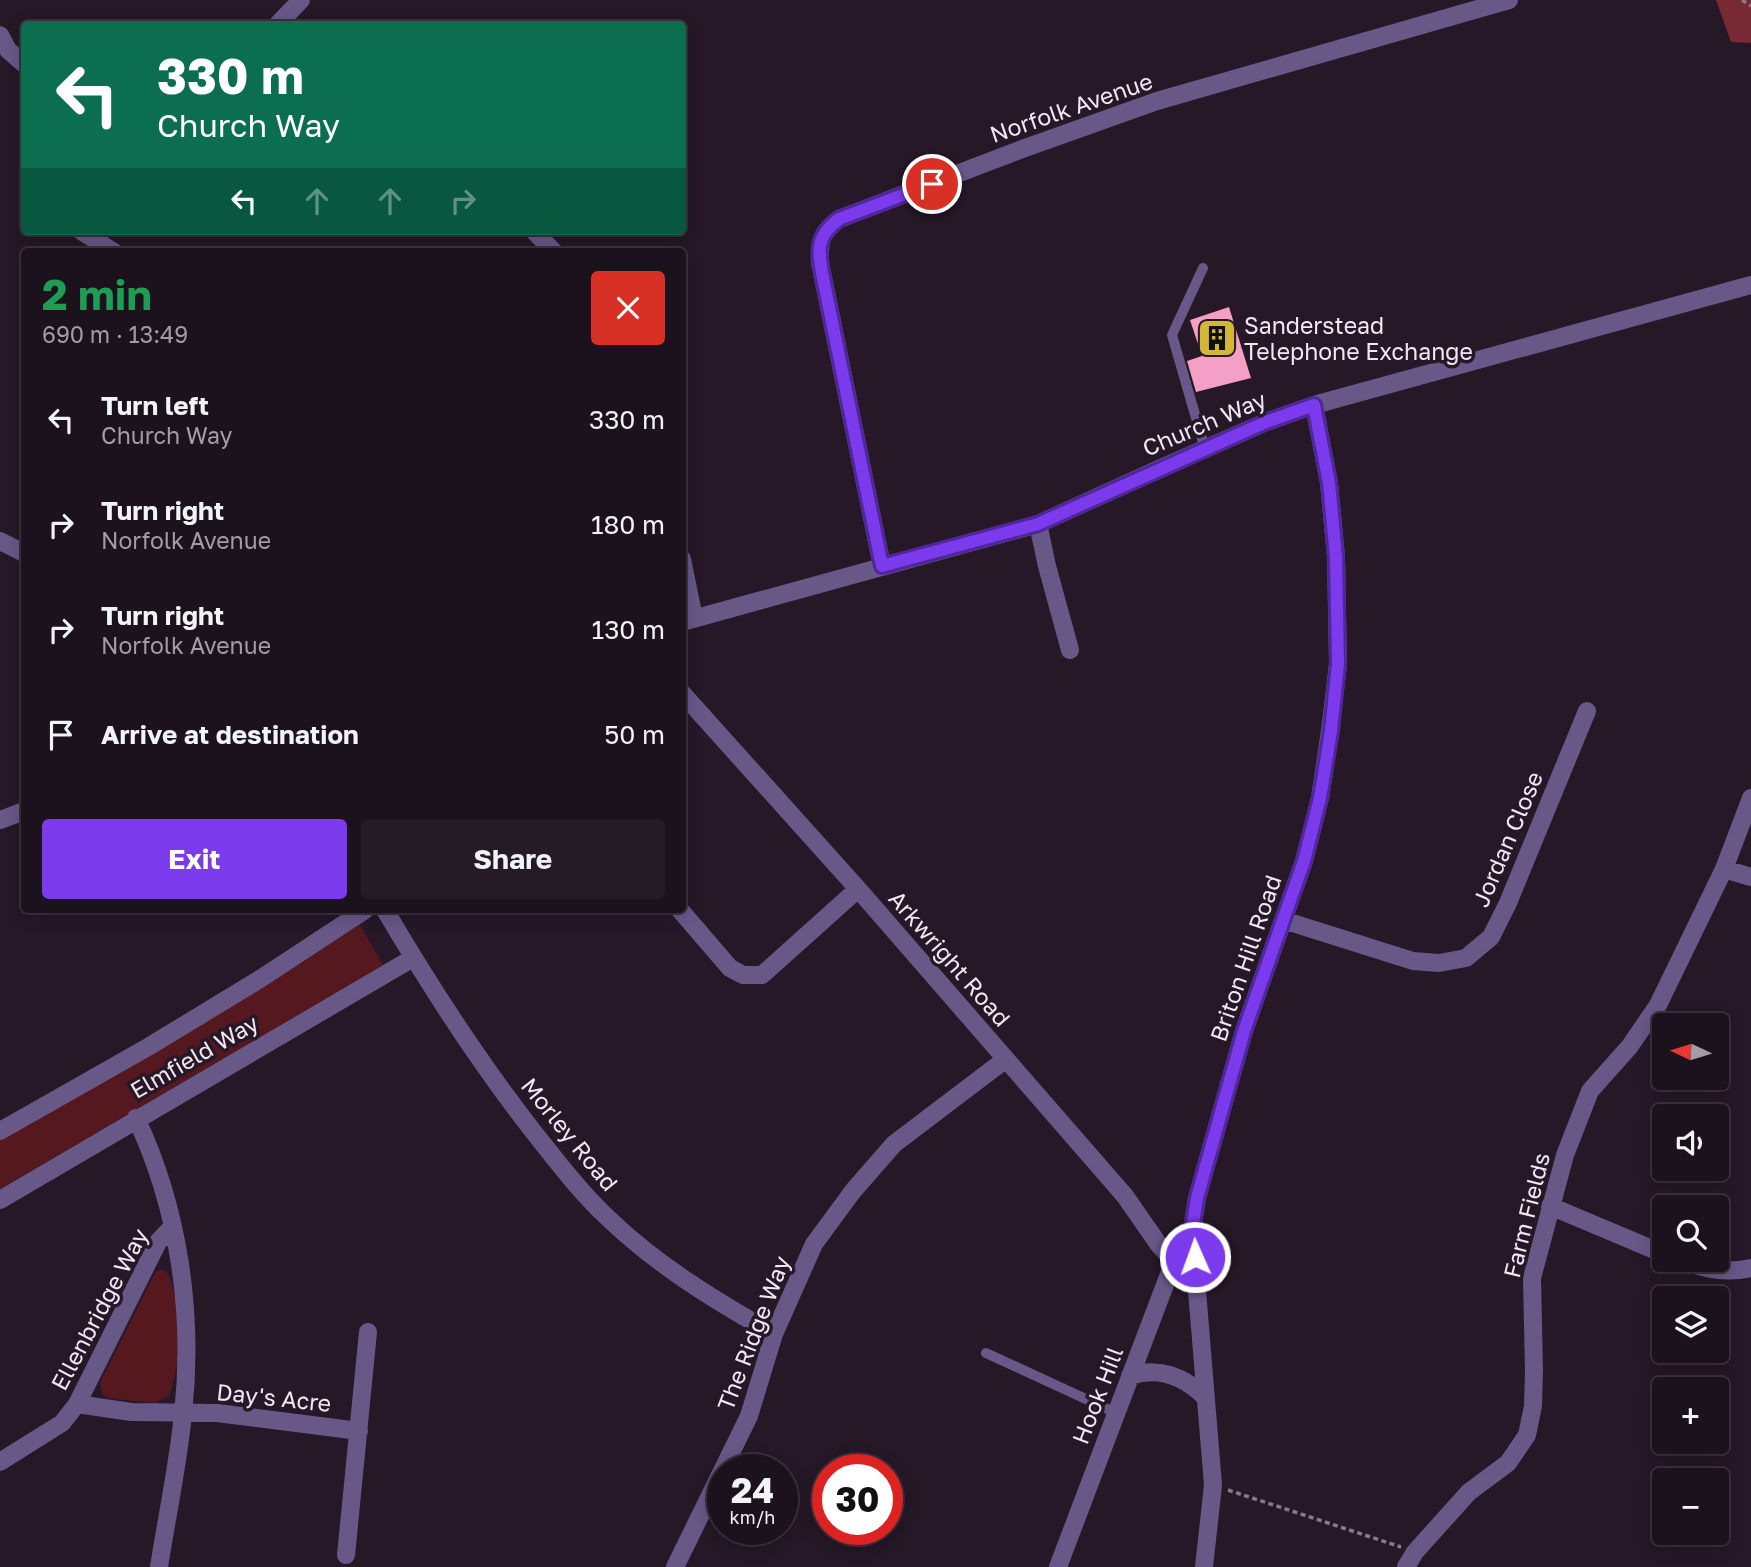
<!DOCTYPE html>
<html lang="en">
<head>
<meta charset="utf-8">
<style>
	:root { --surface:#1c121d; --page:#251b26; --text:#f1f3f6; --muted:#a09ea4; --line:#3a323b; --accent:#7c3aed }
	body { margin:0; font-family:"Golos Text",sans-serif; background:var(--page); color:var(--text); height:100vh; display:flex; flex-direction:column; font-size:26px; white-space:nowrap }
	* { box-sizing:border-box; margin:0 }
	p { font-size:23px; color:var(--muted) }
	.icon { flex:none; width:38px; height:38px; fill:none; stroke:currentColor; stroke-width:2; stroke-linecap:round; stroke-linejoin:round }
	.map { position:relative; flex:1; overflow:hidden }
	.sheet { position:absolute; left:21px; top:248px; width:665px; height:665px; display:flex; flex-direction:column; background:var(--surface); border-radius:7px; box-shadow:0 4px 18px #0003,0 0 0 2px var(--line) }
	.sheet>* { flex:none }
	.banner { position:absolute; left:21px; top:21px; width:665px; height:214px; border-radius:7px; box-shadow:0 4px 18px #0003,0 0 0 2px var(--line); background:#0b6e4f; color:#fff; overflow:hidden }
	.needle { width:46px; rotate:274deg }
	.buttons { position:absolute; left:1652px; top:1013px; display:grid; gap:14px }
	.buttons a { display:grid; place-items:center; width:77px; height:77px; border-radius:7px; background:var(--surface); box-shadow:0 4px 18px #0003,0 0 0 2px var(--line); font-size:35px }
	.speed { position:absolute; left:707px; top:1454px; display:flex; gap:14px; font-size:35px; font-weight:700; text-align:center }
	.speed>* { display:grid; place-content:center; width:91px; height:91px; border-radius:50%; background:var(--surface); box-shadow:0 4px 18px #0003,0 0 0 2px var(--line); line-height:1 }
	.speed small { font-size:18px; font-weight:400 }
	.speed .limit { border:10px solid #d22; background:#fff; color:#111 }
	.pin { position:absolute; display:grid; place-items:center; width:60px; height:60px; color:#fff; margin:-30px; border:4px solid #fff; border-radius:50%; box-shadow:0 2px 7px #0007 }
	.me { position:absolute; width:77px; margin:-38px; rotate:358deg; stroke-linejoin:round; filter:drop-shadow(0 0 5px #0008) }
	.turn { display:flex; align-items:center; gap:24px; height:147px; padding:0 21px; font-size:32px }
	.turn .icon { width:91px; height:91px; stroke-width:2.5 }
	.turn b { display:block; font-size:49px; line-height:60px }
	.lanes { display:flex; align-items:center; height:66px; padding:0 21px; background:#0003; justify-content:center; gap:35px; direction:ltr }
	.lanes .off { opacity:.35 }
	.round { display:grid; place-items:center; flex:none; width:74px; height:74px; border-radius:7px; background:var(--page) }
	.overview { display:flex; align-items:center; justify-content:space-between; height:119px; padding:0 21px }
	h1 { font-size:42px; font-weight:700; line-height:52px; color:#1e9e55 }
	.button { display:flex; gap:14px; margin-top:auto; padding:14px 21px }
	.button a { flex:1; height:80px; border-radius:7px; background:var(--accent); color:#fff; font-size:28px; font-weight:700; line-height:80px; text-align:center }
	.button a+a { background:var(--page); color:var(--text) }
	ul { padding:0; list-style:none }
	li { display:flex; align-items:center; gap:21px; height:105px; padding:0 21px }
	li div { flex:1 }
	li b { display:block; font-size:26px }
	li em { font-style:normal }
	.map>svg:first-child { display:block }
	.green { fill:#56181f }
	.forest { fill:#782932 }
	.building { fill:#f4a0c6 }
	.lines { fill:none; stroke-linecap:round; stroke-linejoin:round }
	.path { stroke:#877b88; stroke-width:3.5; stroke-dasharray:5 3.5; stroke-linecap:butt }
	.service { stroke:#675888; stroke-width:10 }
	.minor { stroke:#675888; stroke-width:18 }
	.tertiary { stroke:#675888; stroke-width:18 }
	.route-casing { stroke:#51269a; stroke-width:18 }
	.route { stroke:#7c3aed; stroke-width:12 }
	.labels { text-anchor:middle; dominant-baseline:central; stroke-width:7; stroke-linejoin:round; paint-order:stroke }
	.street-label { font-size:23px; fill:#f2e8f3; stroke:#261827 }
	.poi-label { font-size:23px; fill:#f2e8f3; stroke:#261827; text-anchor:start }
</style>
</head>
<body>
<div class="map">
<svg width="1751" height="1567" viewBox="0 0 1751 1567">
	<rect width="100%" height="100%" fill="#261827"/>
	<path class="green" d="M 359,923 L 383,965 L 0,1189 L 0,1140 Z
		M 163,1270 L 168,1273 C 183,1310 182,1359 169,1396 L 154,1403 L 107,1398 L 102,1393 L 100,1383 L 153,1277 L 157,1271 Z"/>
	<path class="forest" d="M 1716,0 L 1751,0 L 1751,43 L 1731,42 Z"/>
	<path class="building" d="M 1229,307 L 1251,378 L 1196,392 L 1187,361 L 1202,356 L 1190,320 Z"/>
	<g class="lines">
		<path class="path" d="M 1742,0 L 1751,6
			M 1228,1490 L 1401,1547"/>
		<path class="service" d="M 1203,268 L 1172,335 L 1205,449
			M 986,1353 L 1116,1413"/>
		<path class="minor" d="M 278,24 L 301,0
			M 0,35 L 8,50 L 24,64
			M 81,231 L 114,252
			M 534,231 L 554,252
			M 1038,524 L 1047,566 L 1070,650
			M 682,559 L 694,618
			M 882,566 L 820,263 C 819,242 821,232 839,219 L 1025,148 L 1157,101 L 1509,0
			M 682,693 L 858,889 L 1125,1196 L 1159,1245 L 1174,1261
			M 0,820 L 24,811
			M 1724,869 L 1751,877
			M 385,910 C 431,988 480,1064 536,1135 C 559,1164 582,1194 609,1219 C 658,1266 716,1301 774,1334
			M 680,910 L 730,968 L 743,975 L 762,975 L 858,889
			M 1283,920 L 1413,961 L 1439,963 L 1466,958 L 1491,937 L 1508,903 L 1587,711
			M 136,1118 C 179,1209 194,1314 183,1414 C 178,1465 167,1516 159,1567
			M 0,1131 L 148,1047 L 260,979 L 365,910
			M 0,1200 L 413,958
			M 1550,1206 L 1664,1254
			M 1680,1260 C 1705,1269 1725,1274 1751,1268
			M 1130,1376 C 1159,1366 1185,1377 1206,1398
			M 77,1404 L 131,1412 L 217,1413 L 359,1431
			M 0,1462 L 62,1423 L 77,1404 L 158,1242 L 172,1227
			M 346,1555 L 368,1332
			M 675,1567 L 749,1416 L 774,1334 L 814,1244 L 853,1191 L 894,1144 L 1006,1059
			M 1058,1567 L 1174,1261 L 1185,1259
			M 1204,1567 L 1213,1485 L 1192,1230 L 1197,1198 L 1244,1031 L 1304,861 L 1320,798 L 1330,731 L 1338,664 L 1336,557 L 1329,483 L 1314,405
			M 1406,1567 L 1415,1552 L 1469,1492 L 1508,1463 L 1527,1435 L 1533,1406 L 1534,1371 L 1532,1278 L 1565,1155 L 1590,1091 L 1630,1046 L 1658,1005 L 1724,869 L 1751,798"/>
		<path class="tertiary" d="M 0,541 L 24,553
			M 682,622 L 1038,524 L 1159,469 L 1266,422 L 1314,405 L 1751,285"/>
	</g>
	<g class="lines">
		<g class="route-casing">
			<path id="route" d="M 932,184 L 839,219 C 815,237 818,251 823,278 L 882,566 L 1038,524 L 1266,422 L 1314,405 L 1329,483 L 1336,557 L 1338,664 L 1331,731 L 1320,798 L 1304,861 L 1244,1031 L 1197,1198 L 1192,1230 L 1195,1257"/>
		</g>
		<use href="#route" class="route"/>
	</g>
	<defs>
		<g id="building-square" transform="scale(2.0125)"><rect x="-9" y="-9" width="18" height="18" rx="4" fill="#d2b736" stroke="#261827"/><path d="M-4-6H4V6H1V3H-1V6H-4ZM-2.5-4.3h1.7v1.8h-1.7ZM.8-4.3h1.7v1.8H.8ZM-2.5-1h1.7V.8h-1.7ZM.8-1h1.7V.8H.8Z" fill="#111"/></g>
	</defs>
	<g fill-rule="evenodd">
		<use href="#building-square" x="1217" y="338"/>
	</g>
	<g class="labels">
		<g class="street-label">
			<text transform="translate(1071 107) rotate(-19)">Norfolk Avenue</text>
			<text transform="translate(1204 423) rotate(-23)">Church Way</text>
			<text transform="translate(1507 839) rotate(-67)">Jordan Close</text>
			<text transform="translate(950 958) rotate(49)">Arkwright Road</text>
			<text transform="translate(1245 958) rotate(-71)">Briton Hill Road</text>
			<text transform="translate(194 1056) rotate(-30)">Elmfield Way</text>
			<text transform="translate(570 1134) rotate(51)">Morley Road</text>
			<text transform="translate(1526 1215) rotate(-76)">Farm Fields</text>
			<text transform="translate(99 1309) rotate(-62)">Ellenbridge Way</text>
			<text transform="translate(753 1333) rotate(-69)">The Ridge Way</text>
			<text transform="translate(1097 1395) rotate(-69)">Hook Hill</text>
			<text transform="translate(274 1397) rotate(6)">Day's Acre</text>
		</g>
		<g class="poi-label">
			<text x="1244" y="325">Sanderstead<tspan x="1244" dy="26">Telephone Exchange</tspan></text>
		</g>
	</g>
</svg>
<div class="buttons">
<a><svg class="needle" viewBox="-14 -14 28 28"><path d="M0-13l5 13h-10z" fill="#e53935"/><path d="M0 13l5-13h-10z" fill="#a09ea4"/></svg></a>
<a><svg class="icon" aria-label="sound" viewBox="0 0 24 24"><path d="M4 9h4l5-4v14l-5-4H4zM17 9q2 3 0 6"/></svg></a>
<a><svg class="icon" aria-label="search" viewBox="0 0 24 24"><circle cx="10" cy="10" r="6"/><path d="M15 15l6 6"/></svg></a>
<a><svg class="icon" aria-label="layers" viewBox="0 0 24 24"><path d="M12 4l9 5-9 5-9-5zM3 14l9 5 9-5"/></svg></a>
<a>+</a>
<a>−</a>
</div>
<div class="speed"><div>24<small>km/h</small></div><div class="limit">30</div></div>
<div class="pin" style="left:932px;top:184px;background:#d93025"><svg class="icon" aria-label="arrive" viewBox="0 0 24 24"><path d="M6 21V4h12l-3 4 3 4H6"/></svg></div>
<svg class="me" style="left:1195px;top:1257px" viewBox="-20 -20 40 40"><circle r="17" fill="#7c3aed" stroke="#fff" stroke-width="3"/><path d="M0-11L8 9 0 5-8 9z" fill="#fff"/></svg>
<div class="banner">
<div class="turn"><svg class="icon" aria-label="left" viewBox="0 0 24 24"><path d="M17 20v-9H6M10 6l-5 5 5 5"/></svg><div><b>330 m</b>Church Way</div></div>
<div class="lanes"><svg class="icon" aria-label="left" viewBox="0 0 24 24"><path d="M17 20v-9H6M10 6l-5 5 5 5"/></svg><svg class="icon off" aria-label="ahead" viewBox="0 0 24 24"><path d="M12 20V5M6 11l6-6 6 6"/></svg><svg class="icon off" aria-label="ahead" viewBox="0 0 24 24"><path d="M12 20V5M6 11l6-6 6 6"/></svg><svg class="icon off" aria-label="right" viewBox="0 0 24 24"><path d="M7 20v-9h11M14 6l5 5-5 5"/></svg></div>
</div>
<section class="sheet">
<div class="overview"><div><h1>2 min</h1><p>690 m · 13:49</p></div><a class="round" style="background:#d93025;color:#fff"><svg class="icon" aria-label="close" viewBox="0 0 24 24"><path d="M6 6l12 12M18 6L6 18"/></svg></a></div>
<ul>
<li><svg class="icon" aria-label="left" viewBox="0 0 24 24"><path d="M17 20v-9H6M10 6l-5 5 5 5"/></svg><div><b>Turn left</b><p>Church Way</p></div><em>330 m</em></li>
<li><svg class="icon" aria-label="right" viewBox="0 0 24 24"><path d="M7 20v-9h11M14 6l5 5-5 5"/></svg><div><b>Turn right</b><p>Norfolk Avenue</p></div><em>180 m</em></li>
<li><svg class="icon" aria-label="right" viewBox="0 0 24 24"><path d="M7 20v-9h11M14 6l5 5-5 5"/></svg><div><b>Turn right</b><p>Norfolk Avenue</p></div><em>130 m</em></li>
<li><svg class="icon" aria-label="arrive" viewBox="0 0 24 24"><path d="M6 21V4h12l-3 4 3 4H6"/></svg><div><b>Arrive at destination</b></div><em>50 m</em></li>
</ul>
<div class="button"><a>Exit</a><a>Share</a></div>
</section>
</div>
</body>
</html>
